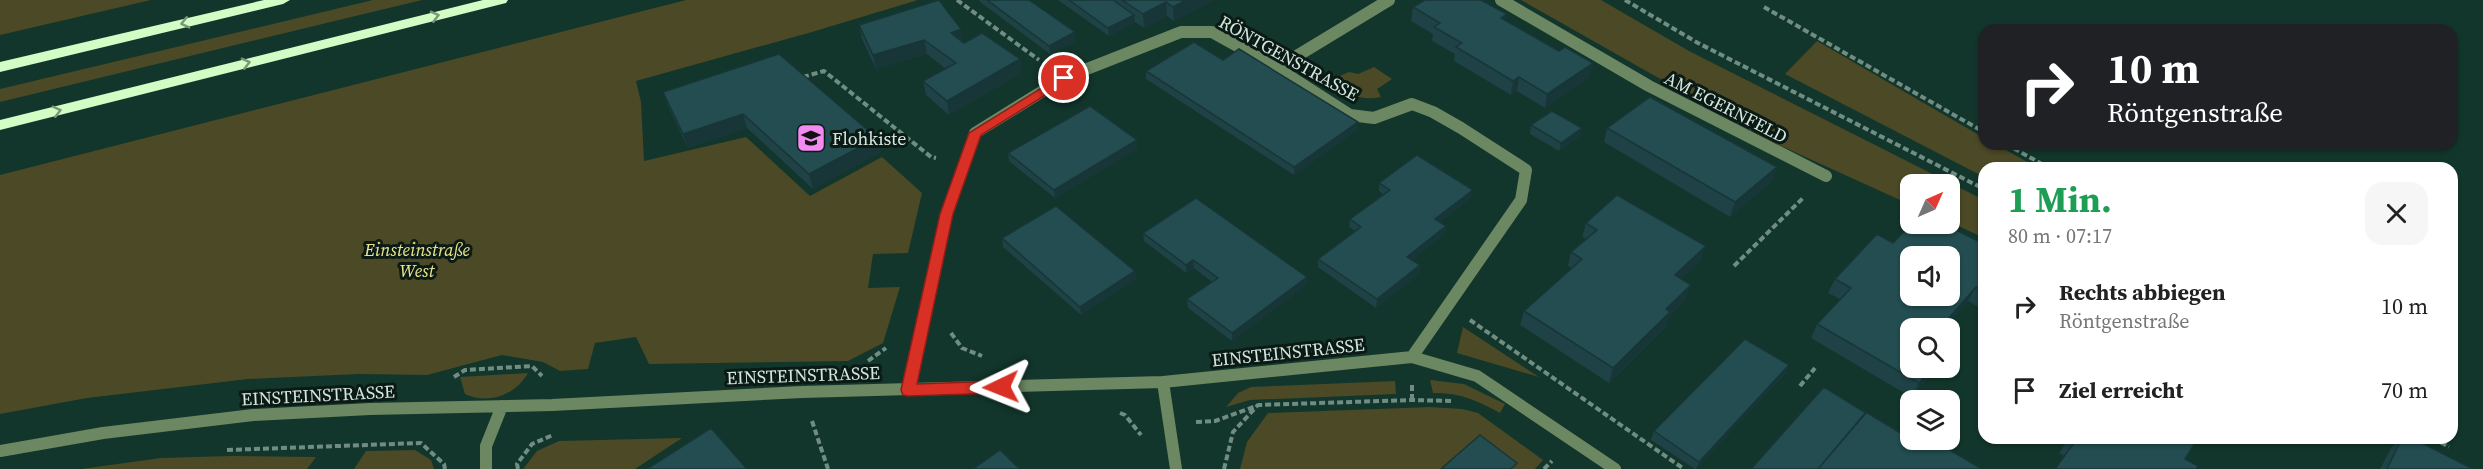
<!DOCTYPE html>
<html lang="de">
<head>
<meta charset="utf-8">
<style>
	:root { --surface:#fff; --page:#f6f6f6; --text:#222; --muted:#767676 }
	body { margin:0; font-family:"Source Serif 4",serif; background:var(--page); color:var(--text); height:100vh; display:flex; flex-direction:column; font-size:22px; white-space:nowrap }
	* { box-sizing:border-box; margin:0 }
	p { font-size:20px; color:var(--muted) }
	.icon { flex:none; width:33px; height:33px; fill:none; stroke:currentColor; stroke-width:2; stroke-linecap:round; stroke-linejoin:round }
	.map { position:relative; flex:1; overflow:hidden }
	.side { position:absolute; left:1978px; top:162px; width:480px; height:282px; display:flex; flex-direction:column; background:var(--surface); border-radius:18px; box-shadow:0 2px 4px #0004 }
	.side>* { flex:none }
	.banner { position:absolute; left:1978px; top:24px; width:480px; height:126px; border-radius:18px; box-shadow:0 2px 4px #0004; background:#202124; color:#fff; overflow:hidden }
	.needle { width:39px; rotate:45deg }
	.buttons { position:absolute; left:1900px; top:174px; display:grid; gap:12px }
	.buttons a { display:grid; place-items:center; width:60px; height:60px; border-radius:12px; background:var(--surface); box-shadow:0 2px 4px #0004; font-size:30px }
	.pin { position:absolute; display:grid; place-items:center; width:51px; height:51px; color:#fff; margin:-26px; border:3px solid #fff; border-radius:50%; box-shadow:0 2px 6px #0007 }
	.me { position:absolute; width:66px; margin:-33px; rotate:268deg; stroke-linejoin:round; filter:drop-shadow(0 0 4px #0008) }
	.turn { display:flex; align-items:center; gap:21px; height:126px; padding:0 30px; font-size:27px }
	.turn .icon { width:78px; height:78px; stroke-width:2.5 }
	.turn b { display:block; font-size:42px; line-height:51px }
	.round { display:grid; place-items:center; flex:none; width:63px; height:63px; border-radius:18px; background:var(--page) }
	.head { display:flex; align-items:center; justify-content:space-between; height:102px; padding:0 30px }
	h1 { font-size:36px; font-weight:700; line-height:45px; color:#1e9e55 }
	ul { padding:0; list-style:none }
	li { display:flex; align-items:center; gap:18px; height:84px; padding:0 30px }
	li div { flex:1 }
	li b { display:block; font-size:22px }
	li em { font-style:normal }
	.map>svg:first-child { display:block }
	.green { fill:#4b4926 }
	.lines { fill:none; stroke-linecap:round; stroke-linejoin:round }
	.path { stroke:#718d83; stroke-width:4; stroke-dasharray:6 3; stroke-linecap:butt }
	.street { stroke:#6c8863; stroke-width:12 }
	.highway { fill:#d3fdc5; fill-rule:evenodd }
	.wall { fill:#1e4245 }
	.shaded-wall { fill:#183638 }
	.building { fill:#234d50; stroke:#183638; stroke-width:1.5; fill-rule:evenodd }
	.oneway { stroke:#799776 }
	.route { fill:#d93025; stroke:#8d1f18; stroke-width:1.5 }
	.labels { text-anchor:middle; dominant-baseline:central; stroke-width:6; stroke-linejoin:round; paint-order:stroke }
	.street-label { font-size:18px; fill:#d3e7df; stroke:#0b1a15 }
	.poi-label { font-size:18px; fill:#d3e7df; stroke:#0b1a15; text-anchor:start }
	.park-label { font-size:18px; font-style:italic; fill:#eae68c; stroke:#0b1a15 }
</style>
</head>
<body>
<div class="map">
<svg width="2483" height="469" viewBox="0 0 2483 469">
	<rect width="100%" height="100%" fill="#12362b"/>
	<path class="green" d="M 0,0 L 151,0 L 0,35 Z
		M 373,0 L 422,0 L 0,102 L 0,89 Z
		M 686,0 L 918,0 L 812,32 L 636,81 L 641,102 L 644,161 L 746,137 L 810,196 L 882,157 L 922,193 L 908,253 L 873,254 L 868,288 L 900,287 L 883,343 L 848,361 L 649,364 L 636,337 L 595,343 L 588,369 L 560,371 L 543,362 L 502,355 L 427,375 L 359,374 L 248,379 L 87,398 L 0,414 L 0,175 Z
		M 1521,0 L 1601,0 L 1689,51 L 1984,200 L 1984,238 L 1950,222 L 1950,184 L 1911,184 L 1911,205 L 1768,140 Z
		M 1817,41 L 1984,138 L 1984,144 L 1995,144 L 2038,168 L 1984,168 L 1984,177 L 1785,74 Z
		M 1374,67 L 1392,79 L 1377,89 L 1381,97 C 1361,101 1350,95 1333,84 L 1335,78 L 1349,72 L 1358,74 Z
		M 1463,327 L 1539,377 L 1457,353 Z
		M 528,373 C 516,395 488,405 465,394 L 460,377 Z
		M 1430,380 L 1464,384 L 1505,404 L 1500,413 C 1479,401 1458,392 1433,393 Z
		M 1395,381 L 1396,394 L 1250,400 L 1226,407 L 1238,393 L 1251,387 Z
		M 1430,407 L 1462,409 L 1478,413 L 1543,460 L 1535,469 L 1240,469 L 1247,442 L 1268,413 Z
		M 682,438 L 635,469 L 523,469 L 537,451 L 559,441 Z
		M 415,450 L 431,460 L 434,469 L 354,469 L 366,451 Z
		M 230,456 L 316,457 L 307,469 L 81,469 L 161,458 Z"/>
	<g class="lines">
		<path class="path" d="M 957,0 L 1039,60
			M 1625,0 L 1698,43 L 1984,189
			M 1764,7 L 1984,132
			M 803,77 L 824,71 L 931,157 L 936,158
			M 2006,144 L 2049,168
			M 1734,266 L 1804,197
			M 1470,320 L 1684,469
			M 951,333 L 962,348 L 982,356
			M 868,361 L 886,348
			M 454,377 L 465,370 L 532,366 L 542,376
			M 1412,385 L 1412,400
			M 1800,386 L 1815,368
			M 1120,413 L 1125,415 L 1141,435
			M 812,421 L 828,469
			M 1196,422 L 1215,421 L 1259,405 L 1412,400 L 1452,401
			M 2433,438 L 2449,447
			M 2441,438 L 2447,445
			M 227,450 L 421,443 L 444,464 L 445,469
			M 518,469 L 517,464 L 532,444 L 553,435
			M 1224,469 L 1233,432 L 1258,405
			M 1544,469 L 1552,461"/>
		<path class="street" d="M 1501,0 L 1649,86 L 1826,176
			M 1277,68 L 1389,0
			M 1163,382 L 1176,469
			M 908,390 L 947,214 L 975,133 L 1064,78 L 1181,32 L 1212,32 L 1277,68 L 1350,115 L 1374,118 L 1412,104 L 1433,112 L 1461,128 L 1526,170 L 1521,200 L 1412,357
			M 0,451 L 103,433 L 253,415 L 370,409 L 552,405 L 802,392 L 1163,382 L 1412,357 L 1477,376 L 1615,469
			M 486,469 L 486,446 L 502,406"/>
		<path class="highway" d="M 264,0 L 290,0 L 283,4 L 0,72 L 0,62 Z
			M 483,0 L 508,0 L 506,3 L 0,130 L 0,120 Z"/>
	</g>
	<path class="wall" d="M 979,0 L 1029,0 L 1076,41 L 1050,54 L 980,2 Z
		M 1058,0 L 1214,0 L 1174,21 L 1167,16 L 1144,28 L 1135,22 L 1109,36 Z
		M 1484,1 L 1506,21 L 1590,77 L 1545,108 L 1517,91 L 1511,95 L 1454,61 L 1455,54 L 1432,41 L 1433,34 L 1411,21 L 1413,7 Z
		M 859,25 L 963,43 L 1020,59 L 1022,73 L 949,115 L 926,95 L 923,81 L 946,69 L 927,54 L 876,69 L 862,39 Z
		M 1223,60 L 1358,130 L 1294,175 L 1146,79 L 1146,71 Z
		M 663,92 L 881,152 L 813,189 L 747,128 L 688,148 L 668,106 Z
		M 1531,125 L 1580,136 L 1559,151 L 1530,134 Z
		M 1607,128 L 1777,167 L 1772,181 L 1730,217 L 1604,142 Z
		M 1137,149 L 1055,198 L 1009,161 L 1008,153 Z
		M 1379,183 L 1471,198 L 1440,222 L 1446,226 L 1445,234 L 1412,260 L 1420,265 L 1419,274 L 1376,308 L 1318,267 L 1318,259 L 1355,231 L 1349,227 L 1350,219 L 1383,194 L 1379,191 Z
		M 1586,223 L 1701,260 L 1681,279 L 1686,299 L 1669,316 L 1666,326 L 1609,383 L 1520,325 L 1524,311 L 1571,268 L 1568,266 L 1571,252 L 1586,239 L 1582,237 Z
		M 1143,233 L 1307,277 L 1306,285 L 1232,341 L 1188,308 L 1187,299 L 1212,282 L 1194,268 L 1186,273 L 1144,241 Z
		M 1002,238 L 1135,271 L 1136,279 L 1081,315 L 1003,247 Z
		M 1893,243 L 1984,244 L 1984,310 L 1968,301 L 1944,328 L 1911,328 L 1911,368 L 1936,368 L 1911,397 L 1811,338 L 1817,324 L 1840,299 L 1828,293 L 1835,279 Z
		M 1785,374 L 1696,469 L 1695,469 L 1651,440 L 1654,431 Z
		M 2069,438 L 2198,438 L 2064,456 L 2059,453 Z
		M 2401,438 L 2412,438 L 2473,469 L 2380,469 L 2391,448 Z"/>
	<path class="shaded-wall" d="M 1186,0 L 1214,0 L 1174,21 L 1173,7 Z
		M 1166,2 L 1167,16 L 1144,28 L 1143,14 Z
		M 1507,14 L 1505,28 L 1501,18 Z
		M 1134,15 L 1135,23 L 1109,36 L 1108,28 Z
		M 961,29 L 963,43 L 951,33 Z
		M 1075,32 L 1076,41 L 1050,54 L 1049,46 Z
		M 924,40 L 927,54 L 876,69 L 873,55 Z
		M 1020,59 L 1022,73 L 949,115 L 947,101 Z
		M 1593,63 L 1590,77 L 1545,108 L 1547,94 Z
		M 1519,77 L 1517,91 L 1511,95 L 1513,81 Z
		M 743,114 L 747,128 L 688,148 L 683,134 Z
		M 1358,122 L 1358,130 L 1294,175 L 1294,167 Z
		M 1582,128 L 1580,136 L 1559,151 L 1561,143 Z
		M 877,138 L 881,152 L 813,189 L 809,174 Z
		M 1137,140 L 1137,149 L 1055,198 L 1054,190 Z
		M 1777,167 L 1772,181 L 1730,217 L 1735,202 Z
		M 1473,190 L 1471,198 L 1434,227 L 1435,219 Z
		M 1446,226 L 1445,234 L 1406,265 L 1407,257 Z
		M 1706,246 L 1701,260 L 1670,290 L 1675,275 Z
		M 1193,260 L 1194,268 L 1186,273 L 1186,265 Z
		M 1420,265 L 1419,274 L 1376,308 L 1377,299 Z
		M 1135,271 L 1136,279 L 1081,315 L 1080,307 Z
		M 1307,277 L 1306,285 L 1232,341 L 1232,333 Z
		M 1691,285 L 1686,299 L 1669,316 L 1666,326 L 1609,383 L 1613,368 L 1666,309 Z
		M 1976,287 L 1968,301 L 1944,328 L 1940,328 Z
		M 1789,365 L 1785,374 L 1696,469 L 1699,462 Z
		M 1932,368 L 1936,368 L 1911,397 L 1919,383 Z"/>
	<path class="building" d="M 939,0 L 961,29 L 951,33 L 964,43 L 982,33 L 1020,59 L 947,101 L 923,81 L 956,63 L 924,40 L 873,55 L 859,25 Z
		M 987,0 L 1029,0 L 1075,32 L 1049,46 Z
		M 1069,0 L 1113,0 L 1134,15 L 1108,28 Z
		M 1122,0 L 1186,0 L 1173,7 L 1166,2 L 1143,14 Z
		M 1425,0 L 1481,0 L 1507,14 L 1501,18 L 1559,51 L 1565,47 L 1593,63 L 1547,94 L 1519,77 L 1513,81 L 1456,47 L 1462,43 L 1434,27 L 1440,23 L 1413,7 Z
		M 1194,42 L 1223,60 L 1239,49 L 1358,122 L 1294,167 L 1146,71 Z
		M 779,54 L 877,138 L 809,174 L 743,114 L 683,134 L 663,92 Z
		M 1650,97 L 1777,167 L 1735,202 L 1607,128 Z
		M 1090,106 L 1137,140 L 1054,190 L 1008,153 Z
		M 1552,111 L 1582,128 L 1561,143 L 1531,125 Z
		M 1417,155 L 1473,190 L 1435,219 L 1446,226 L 1407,257 L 1420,265 L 1377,299 L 1318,259 L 1361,227 L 1350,219 L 1390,190 L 1379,183 Z
		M 1617,195 L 1706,246 L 1675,275 L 1691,285 L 1666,309 L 1670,312 L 1613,368 L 1524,311 L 1582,259 L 1571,252 L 1597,230 L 1586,223 Z
		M 1196,198 L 1307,277 L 1232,333 L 1187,299 L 1218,278 L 1193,260 L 1186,265 L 1143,233 Z
		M 1056,206 L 1135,271 L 1080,307 L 1002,238 Z
		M 1911,224 L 1944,224 L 1984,244 L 1984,292 L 1976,287 L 1940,328 L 1911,328 L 1911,368 L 1932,368 L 1919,383 L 1817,324 L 1851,288 L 1835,279 L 1877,234 L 1893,243 ZM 1911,256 L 1950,256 L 1950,296 L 1911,296 Z
		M 1745,339 L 1789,365 L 1699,462 L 1654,431 Z
		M 1824,387 L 1866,413 L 1818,469 L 1751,469 Z
		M 1866,412 L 1917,443 L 1920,440 L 1933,440 L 1982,469 L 1818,469 Z
		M 711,428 L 747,469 L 647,469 Z
		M 1480,435 L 1517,463 L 1511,469 L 1441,469 Z
		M 2069,438 L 2198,438 L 2185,459 L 2198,466 L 2196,469 L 2055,469 L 2074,443 L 2068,439 Z
		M 2402,438 L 2412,438 L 2473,469 L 2387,469 Z
		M 1000,450 L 1020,469 L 973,469 Z"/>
	<defs><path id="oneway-chevron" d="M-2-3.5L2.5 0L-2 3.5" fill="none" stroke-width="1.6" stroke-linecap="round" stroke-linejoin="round" transform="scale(1.5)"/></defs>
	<g class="oneway">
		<use href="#oneway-chevron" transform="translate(435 16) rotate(-14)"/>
		<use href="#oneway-chevron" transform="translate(185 23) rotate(167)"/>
		<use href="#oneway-chevron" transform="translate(246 63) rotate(-14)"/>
		<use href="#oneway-chevron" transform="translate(57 111) rotate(-14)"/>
	</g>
	<path class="route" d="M 1064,74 L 1068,75 L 1068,81 L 981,135 L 953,214 L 917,384 L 1001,381 L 1006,383 L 1008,387 L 1006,392 L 1001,393 L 908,396 L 903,395 L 901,390 L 940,214 L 969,133 Z"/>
	<defs>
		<g id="school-square" transform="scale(1.5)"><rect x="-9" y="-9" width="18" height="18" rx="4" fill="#f38af2" stroke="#0b1a15"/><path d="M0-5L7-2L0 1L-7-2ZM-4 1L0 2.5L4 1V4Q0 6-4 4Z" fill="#111"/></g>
	</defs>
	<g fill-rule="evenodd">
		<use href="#school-square" x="811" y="138"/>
	</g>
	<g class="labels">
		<g class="street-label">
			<text transform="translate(1289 58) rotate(29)">RÖNTGENSTRASSE</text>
			<text transform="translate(1726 107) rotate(27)">AM EGERNFELD</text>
			<text transform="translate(1288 352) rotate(-6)">EINSTEINSTRASSE</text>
			<text transform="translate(803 375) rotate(-2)">EINSTEINSTRASSE</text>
			<text transform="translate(318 395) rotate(-3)">EINSTEINSTRASSE</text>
		</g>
		<g class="poi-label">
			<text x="832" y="138">Flohkiste</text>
		</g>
		<g class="park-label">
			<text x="417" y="249">Einsteinstraße<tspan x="417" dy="21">West</tspan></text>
		</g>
	</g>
</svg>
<div class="buttons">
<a><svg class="needle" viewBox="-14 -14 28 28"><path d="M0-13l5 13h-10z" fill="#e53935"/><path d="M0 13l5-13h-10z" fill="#767676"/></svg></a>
<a><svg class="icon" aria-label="sound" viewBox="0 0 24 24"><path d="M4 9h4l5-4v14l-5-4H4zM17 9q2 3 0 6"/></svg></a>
<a><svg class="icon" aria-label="search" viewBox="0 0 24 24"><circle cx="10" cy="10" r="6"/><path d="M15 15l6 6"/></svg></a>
<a><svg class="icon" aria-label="layers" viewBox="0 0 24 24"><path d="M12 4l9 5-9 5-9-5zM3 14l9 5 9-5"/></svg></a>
</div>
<div class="pin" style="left:1064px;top:78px;background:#d93025"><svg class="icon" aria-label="arrive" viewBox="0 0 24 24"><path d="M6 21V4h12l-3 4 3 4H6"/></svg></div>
<svg class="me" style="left:1001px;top:387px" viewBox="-20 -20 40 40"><path d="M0-17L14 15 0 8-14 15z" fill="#d93025" stroke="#fff" stroke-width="4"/></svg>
<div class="banner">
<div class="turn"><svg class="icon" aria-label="right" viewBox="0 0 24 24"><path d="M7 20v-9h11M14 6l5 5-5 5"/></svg><div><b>10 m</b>Röntgenstraße</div></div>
</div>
<section class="side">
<div class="head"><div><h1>1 Min.</h1><p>80 m · 07:17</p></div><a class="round"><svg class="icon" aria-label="close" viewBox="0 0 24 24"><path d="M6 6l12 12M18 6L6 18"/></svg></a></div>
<ul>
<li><svg class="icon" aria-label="right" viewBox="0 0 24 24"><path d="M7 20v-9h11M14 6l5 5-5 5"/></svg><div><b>Rechts abbiegen</b><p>Röntgenstraße</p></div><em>10 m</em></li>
<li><svg class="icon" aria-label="arrive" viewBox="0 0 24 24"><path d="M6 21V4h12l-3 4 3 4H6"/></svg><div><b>Ziel erreicht</b></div><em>70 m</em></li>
</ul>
</section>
</div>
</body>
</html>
